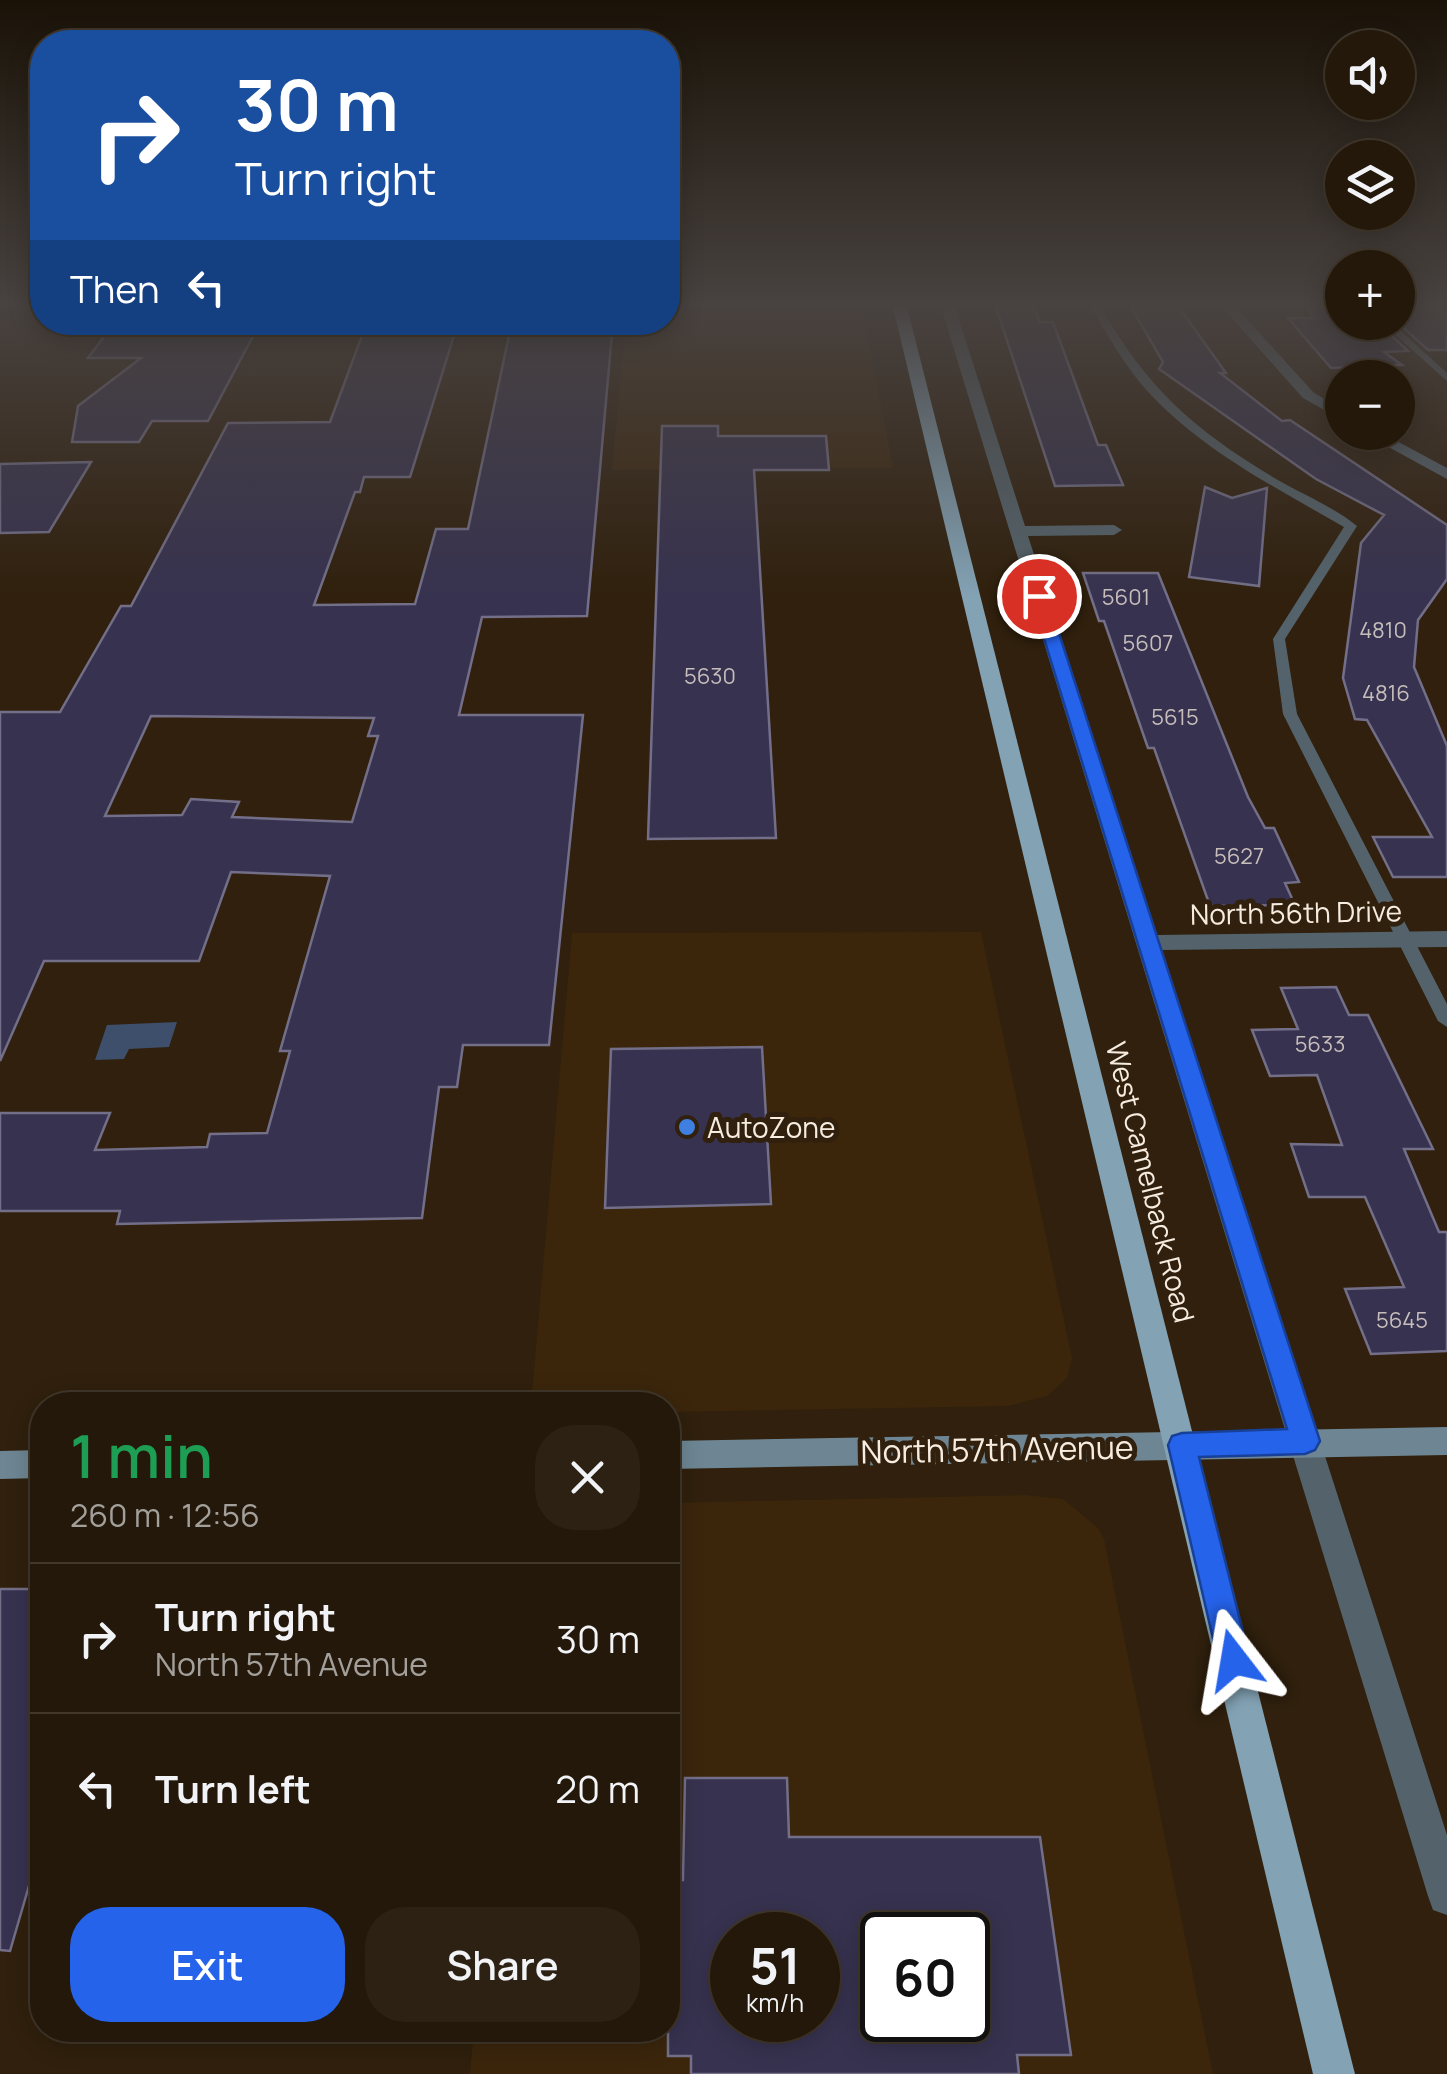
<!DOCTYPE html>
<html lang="en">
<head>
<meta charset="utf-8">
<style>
	:root { --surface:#24180a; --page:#2c2113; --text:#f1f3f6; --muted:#a3a09c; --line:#41372b; --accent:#2563eb }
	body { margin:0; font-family:Manrope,sans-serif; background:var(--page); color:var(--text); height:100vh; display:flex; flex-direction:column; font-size:38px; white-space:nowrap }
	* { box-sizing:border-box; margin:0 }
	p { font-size:32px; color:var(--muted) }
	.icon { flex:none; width:55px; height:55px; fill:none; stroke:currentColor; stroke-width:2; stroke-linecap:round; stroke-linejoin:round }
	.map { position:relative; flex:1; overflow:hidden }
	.panel { position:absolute; left:30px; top:1392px; width:650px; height:650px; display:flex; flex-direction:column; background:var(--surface); border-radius:40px; box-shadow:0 5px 25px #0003,0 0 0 2px var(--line) }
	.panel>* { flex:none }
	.guide { position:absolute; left:30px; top:30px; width:650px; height:305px; border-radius:40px; box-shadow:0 5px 25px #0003,0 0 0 2px var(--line); background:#1a4fa0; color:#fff; overflow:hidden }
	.fabs { position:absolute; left:1325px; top:30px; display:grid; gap:20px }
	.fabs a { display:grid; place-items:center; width:90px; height:90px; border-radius:50%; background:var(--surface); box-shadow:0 5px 25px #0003,0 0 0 2px var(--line); font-size:50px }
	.speed { position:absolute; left:710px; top:1912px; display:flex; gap:20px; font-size:50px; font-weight:700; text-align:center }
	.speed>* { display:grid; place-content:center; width:130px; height:130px; border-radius:50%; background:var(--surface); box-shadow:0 5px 25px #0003,0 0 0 2px var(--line); line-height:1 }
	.speed small { font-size:25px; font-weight:400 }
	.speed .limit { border:5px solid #111; border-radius:15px; background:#fff; color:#111 }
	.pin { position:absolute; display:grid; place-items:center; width:85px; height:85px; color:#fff; margin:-42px; border:5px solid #fff; border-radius:50%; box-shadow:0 2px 10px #0007 }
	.me { position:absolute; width:110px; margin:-55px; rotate:346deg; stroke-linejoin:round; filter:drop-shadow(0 0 8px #0008) }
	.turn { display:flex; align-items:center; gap:35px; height:210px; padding:0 40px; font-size:45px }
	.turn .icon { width:130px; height:130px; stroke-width:2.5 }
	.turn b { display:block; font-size:70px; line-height:85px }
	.then { display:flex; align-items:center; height:95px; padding:0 40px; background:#0003; gap:20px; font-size:38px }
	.round { display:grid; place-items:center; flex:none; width:105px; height:105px; border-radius:40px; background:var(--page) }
	.head { display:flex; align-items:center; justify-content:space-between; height:170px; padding:0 40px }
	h1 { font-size:60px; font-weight:600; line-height:75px; color:#1e9e55 }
	.primary-button { display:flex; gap:20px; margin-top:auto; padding:20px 40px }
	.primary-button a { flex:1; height:115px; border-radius:40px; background:var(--accent); color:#fff; font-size:40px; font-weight:600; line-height:115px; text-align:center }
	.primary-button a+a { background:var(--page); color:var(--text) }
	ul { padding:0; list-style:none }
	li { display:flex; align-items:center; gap:30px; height:150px; padding:0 40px; border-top:2px solid var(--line) }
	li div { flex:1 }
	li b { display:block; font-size:38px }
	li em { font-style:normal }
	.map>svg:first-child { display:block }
	.built { fill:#3b260c; fill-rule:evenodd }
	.water { fill:#3d4f6a }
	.building { fill:#37324f; stroke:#736f88; stroke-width:2.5; fill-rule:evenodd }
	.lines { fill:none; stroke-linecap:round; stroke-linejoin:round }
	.lane { fill:#54636b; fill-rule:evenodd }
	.street { fill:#54636b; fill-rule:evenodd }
	.secondary { fill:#6e8694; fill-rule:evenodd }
	.primary { fill:#83a2b4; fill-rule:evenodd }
	.route { fill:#2563eb; stroke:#184099; stroke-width:2.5 }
	.shop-dot { fill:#3f7fe0; stroke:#30200d; stroke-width:4 }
	.labels { text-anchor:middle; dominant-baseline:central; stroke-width:10; stroke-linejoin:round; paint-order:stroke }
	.number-label { font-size:22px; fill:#c7bebc }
	.street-label { font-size:28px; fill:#f7ece0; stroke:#30200d }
	.poi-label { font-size:28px; fill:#f7ece0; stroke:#30200d; text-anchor:start }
	.near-street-label { font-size:32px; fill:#f7ece0; stroke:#30200d }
</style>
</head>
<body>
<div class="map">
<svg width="1447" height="2074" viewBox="0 0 1447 2074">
	<rect width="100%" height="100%" fill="#30200d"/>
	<path class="built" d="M 668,307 L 862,307 L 893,468 L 612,470 L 626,323 L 668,322 Z
		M 981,932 L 1072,1358 L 1067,1378 L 1047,1396 L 1008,1406 L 668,1412 L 668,1405 L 531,1405 L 572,933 Z
		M 1025,1495 L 1063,1499 L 1098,1528 L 1104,1539 L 1213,2074 L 470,2074 L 474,2030 L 668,2030 L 668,1503 ZM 732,1935 L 818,1935 L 818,2020 L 732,2020 ZM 882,1935 L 968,1935 L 968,2020 L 882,2020 Z"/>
	<path class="water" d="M 177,1022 L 169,1047 L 129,1049 L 124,1059 L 95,1060 L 107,1025 Z"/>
	<path class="building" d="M 996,307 L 1034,307 L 1040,322 L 1053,322 L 1098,445 L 1106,445 L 1123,485 L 1055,486 Z
		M 1131,307 L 1179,307 L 1226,373 L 1220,373 L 1282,421 L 1290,420 L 1447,525 L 1447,579 L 1418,620 L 1414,667 L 1447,746 L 1447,877 L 1393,877 L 1373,837 L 1432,837 L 1367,720 L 1355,719 L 1343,678 L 1361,543 L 1384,515 L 1316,479 L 1159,369 L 1163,362 Z
		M 1306,307 L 1342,307 L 1342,322 L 1377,322 L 1408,351 L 1384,352 L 1402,365 L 1331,368 L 1288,318 L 1315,318 Z
		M 1398,307 L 1447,307 L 1447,350 L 1428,350 L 1397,322 Z
		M 115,322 L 198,322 L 260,323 L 208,421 L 152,421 L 139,442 L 72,442 L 78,406 L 141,358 L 88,358 Z
		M 367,322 L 457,326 L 410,477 L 364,477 L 360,492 L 355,492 L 314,605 L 415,604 L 436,529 L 468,529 L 511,326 L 613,322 L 587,616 L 482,617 L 459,715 L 583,715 L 549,1045 L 463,1045 L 457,1087 L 439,1087 L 422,1218 L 117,1224 L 120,1211 L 0,1211 L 0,1113 L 110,1113 L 95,1150 L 207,1147 L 210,1134 L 267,1133 L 290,1051 L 280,1051 L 330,876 L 231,872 L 199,961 L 44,961 L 0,1061 L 0,712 L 60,712 L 121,606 L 131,606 L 228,423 L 330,422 ZM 151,716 L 374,718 L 368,736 L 378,736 L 352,822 L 232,817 L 239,802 L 191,799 L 182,815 L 105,816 Z
		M 662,426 L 718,426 L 718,436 L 826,436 L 829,470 L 754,470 L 776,838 L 648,839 Z
		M 91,462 L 49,532 L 0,533 L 0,464 Z
		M 1205,487 L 1232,498 L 1267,488 L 1259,586 L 1189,577 Z
		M 1083,573 L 1158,573 L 1248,797 L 1265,828 L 1274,828 L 1299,882 L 1285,883 L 1295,905 L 1210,906 L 1154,748 L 1148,748 L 1104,621 L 1099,621 Z
		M 1336,987 L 1349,1015 L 1368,1015 L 1433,1149 L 1404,1149 L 1439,1232 L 1447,1232 L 1447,1351 L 1371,1354 L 1345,1289 L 1404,1287 L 1365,1197 L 1309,1197 L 1291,1144 L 1342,1145 L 1317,1075 L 1270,1076 L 1252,1030 L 1298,1029 L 1281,988 Z
		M 762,1047 L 771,1204 L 605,1208 L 611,1049 Z
		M 0,1589 L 42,1589 L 42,1841 L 10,1951 L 0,1950 Z
		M 685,1778 L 787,1778 L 789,1837 L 1040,1837 L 1071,2055 L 1017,2055 L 1019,2074 L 691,2074 L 691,2056 L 668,2056 L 668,1881 L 683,1880 ZM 732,1935 L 818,1935 L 818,2020 L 732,2020 ZM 882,1935 L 968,1935 L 968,2020 L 882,2020 Z"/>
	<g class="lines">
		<path class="lane" d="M 1091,307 L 1101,307 C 1147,389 1196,431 1276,479 C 1302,494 1334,507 1357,526 L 1285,639 L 1297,714 L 1447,1004 L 1447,1027 L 1438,1021 L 1283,714 L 1273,639 L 1344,527 C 1273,486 1197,448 1142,385 C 1122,361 1107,334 1091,307 Z
			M 1381,322 L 1391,322 L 1447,373 L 1447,381 Z"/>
		<path class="street" d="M 941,307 L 955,307 L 1025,526 L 1114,525 L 1122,530 L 1114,535 L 1028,536 L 1157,935 L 1447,931 L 1447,947 L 1162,950 L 1447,1835 L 1447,1915 L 1433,1910 L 1428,1896 Z
			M 1222,307 L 1236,307 L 1313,392 L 1342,410 L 1342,420 L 1303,398 Z
			M 1361,432 L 1380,432 L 1447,468 L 1447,479 Z"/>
		<path class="secondary" d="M 1447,1427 L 1447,1455 L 668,1469 L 668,1441 Z
			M 42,1450 L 42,1478 L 0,1479 L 0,1451 Z"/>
		<path class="primary" d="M 893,307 L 907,307 L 1355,2074 L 1313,2074 Z"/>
	</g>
	<linearGradient id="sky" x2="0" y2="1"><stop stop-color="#1a1207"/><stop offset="0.51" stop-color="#484240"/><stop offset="1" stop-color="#484240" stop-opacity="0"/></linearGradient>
	<rect width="1447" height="597" fill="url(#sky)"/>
	<path class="route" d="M 1039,591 L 1047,596 L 1320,1441 L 1315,1450 L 1305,1454 L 1199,1457 L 1250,1660 L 1245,1671 L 1234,1676 L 1223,1671 L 1218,1660 L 1168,1445 L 1172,1436 L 1182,1433 L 1287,1429 L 1031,596 Z"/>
	<circle class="shop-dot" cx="687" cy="1127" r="10"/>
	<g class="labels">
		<g class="number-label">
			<text x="1126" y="597">5601</text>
			<text x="1383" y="630">4810</text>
			<text x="1148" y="643">5607</text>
			<text x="710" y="676">5630</text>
			<text x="1386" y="693">4816</text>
			<text x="1175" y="717">5615</text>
			<text x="1239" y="856">5627</text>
			<text x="1320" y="1044">5633</text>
			<text x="1402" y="1320">5645</text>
		</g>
		<g class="street-label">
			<text transform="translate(1296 912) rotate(-1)">North 56th Drive</text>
			<text transform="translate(1151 1182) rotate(76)">West Camelback Road</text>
		</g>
		<g class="poi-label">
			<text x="707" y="1127">AutoZone</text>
		</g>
		<g class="near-street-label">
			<text transform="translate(997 1449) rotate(-1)">North 57th Avenue</text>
		</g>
	</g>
</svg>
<div class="fabs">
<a><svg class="icon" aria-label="sound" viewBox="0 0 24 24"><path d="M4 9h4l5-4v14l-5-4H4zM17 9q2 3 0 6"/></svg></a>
<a><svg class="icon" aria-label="layers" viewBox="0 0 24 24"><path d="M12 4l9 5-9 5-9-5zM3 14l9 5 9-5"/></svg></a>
<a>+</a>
<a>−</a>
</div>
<div class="speed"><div>51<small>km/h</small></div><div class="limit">60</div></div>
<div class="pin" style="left:1039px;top:596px;background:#d93025"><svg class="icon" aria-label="arrive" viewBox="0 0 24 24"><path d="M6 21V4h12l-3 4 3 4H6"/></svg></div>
<svg class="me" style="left:1234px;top:1660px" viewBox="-20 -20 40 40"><path d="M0-17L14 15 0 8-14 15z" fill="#2563eb" stroke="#fff" stroke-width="4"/></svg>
<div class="guide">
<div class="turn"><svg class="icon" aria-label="right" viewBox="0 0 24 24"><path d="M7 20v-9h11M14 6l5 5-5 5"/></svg><div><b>30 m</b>Turn right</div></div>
<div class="then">Then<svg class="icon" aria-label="left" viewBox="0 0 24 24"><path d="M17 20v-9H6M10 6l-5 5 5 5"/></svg></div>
</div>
<section class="panel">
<div class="head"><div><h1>1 min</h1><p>260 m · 12:56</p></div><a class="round"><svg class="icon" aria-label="close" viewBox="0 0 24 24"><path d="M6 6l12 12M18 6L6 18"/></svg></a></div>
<ul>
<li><svg class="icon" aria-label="right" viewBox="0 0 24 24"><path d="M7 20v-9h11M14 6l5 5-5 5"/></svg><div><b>Turn right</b><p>North 57th Avenue</p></div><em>30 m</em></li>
<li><svg class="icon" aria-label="left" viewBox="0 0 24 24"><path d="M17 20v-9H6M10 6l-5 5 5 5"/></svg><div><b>Turn left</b></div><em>20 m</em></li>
</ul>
<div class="primary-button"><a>Exit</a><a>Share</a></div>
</section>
</div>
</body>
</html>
